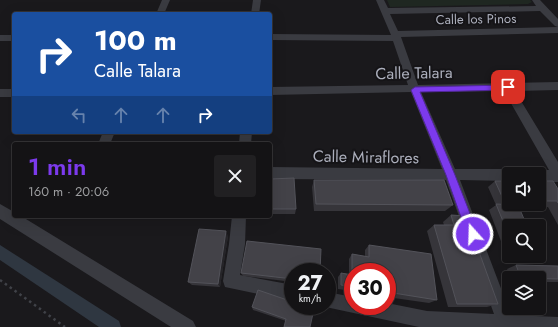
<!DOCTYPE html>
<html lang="es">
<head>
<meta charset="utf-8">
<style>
	:root { --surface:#141315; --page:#212022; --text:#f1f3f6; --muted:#9d9ea0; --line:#333234; --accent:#7c3aed }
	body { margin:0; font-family:Jost,sans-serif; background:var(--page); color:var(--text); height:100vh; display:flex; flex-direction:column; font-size:15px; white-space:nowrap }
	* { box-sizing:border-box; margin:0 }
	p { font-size:13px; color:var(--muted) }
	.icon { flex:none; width:22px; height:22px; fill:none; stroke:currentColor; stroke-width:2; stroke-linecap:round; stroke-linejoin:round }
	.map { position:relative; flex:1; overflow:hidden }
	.details { position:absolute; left:12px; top:142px; width:260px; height:76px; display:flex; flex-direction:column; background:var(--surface); border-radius:4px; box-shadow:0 4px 16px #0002,0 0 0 1px var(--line) }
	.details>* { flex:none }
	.hud { position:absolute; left:12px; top:12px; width:260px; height:122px; border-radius:4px; box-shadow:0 4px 16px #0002,0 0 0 1px var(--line); background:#1a4fa0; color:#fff; overflow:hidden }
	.controls { position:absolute; left:502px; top:167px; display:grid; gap:8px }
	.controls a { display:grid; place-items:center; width:44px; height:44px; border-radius:4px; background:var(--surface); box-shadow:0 4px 16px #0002,0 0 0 1px var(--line); font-size:20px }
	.speed { position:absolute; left:284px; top:263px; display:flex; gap:8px; font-size:20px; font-weight:700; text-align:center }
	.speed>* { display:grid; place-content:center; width:52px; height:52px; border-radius:50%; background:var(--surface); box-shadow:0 4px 16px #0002,0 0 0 1px var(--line); line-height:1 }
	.speed small { font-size:10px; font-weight:400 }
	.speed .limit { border:6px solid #d22; background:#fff; color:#111 }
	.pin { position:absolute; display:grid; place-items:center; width:34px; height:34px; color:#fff; margin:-17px; border-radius:8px; box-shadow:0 2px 6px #0006 }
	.me { position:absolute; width:44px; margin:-22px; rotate:340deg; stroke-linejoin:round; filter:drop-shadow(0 0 3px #0008) }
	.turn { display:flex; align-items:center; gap:14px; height:84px; padding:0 16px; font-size:18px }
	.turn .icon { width:52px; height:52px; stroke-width:2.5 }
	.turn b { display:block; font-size:28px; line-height:34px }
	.lanes { display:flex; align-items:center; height:38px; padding:0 16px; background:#0003; justify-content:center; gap:20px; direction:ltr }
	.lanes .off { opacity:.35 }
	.round { display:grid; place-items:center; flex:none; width:42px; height:42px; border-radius:4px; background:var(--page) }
	.headline { display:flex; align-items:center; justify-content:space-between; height:68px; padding:0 16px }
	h1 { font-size:24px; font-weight:600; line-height:30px; color:var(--accent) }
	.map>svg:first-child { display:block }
	.green { fill:#1f2721 }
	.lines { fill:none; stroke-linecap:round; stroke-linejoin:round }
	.canal { fill:#2f3741; fill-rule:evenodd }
	.path { stroke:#404248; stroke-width:2.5; stroke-dasharray:2.5 3.5; stroke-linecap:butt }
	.street { fill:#3a3b41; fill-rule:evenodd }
	.wall { fill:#36353a }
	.shaded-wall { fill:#252428 }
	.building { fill:#434248; stroke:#53535a }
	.route { fill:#7c3aed; stroke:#51269a }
	.labels { text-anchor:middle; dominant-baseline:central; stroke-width:4; stroke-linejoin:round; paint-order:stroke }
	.far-street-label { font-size:13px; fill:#acafbc; stroke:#151417 }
	.street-label { font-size:16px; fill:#acafbc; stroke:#151417 }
</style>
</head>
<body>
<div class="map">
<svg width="558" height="327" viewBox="0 0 558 327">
	<rect width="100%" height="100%" fill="#1a191c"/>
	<path class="green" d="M 387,0 L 530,0 L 532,2 L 528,4 L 390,7 Z"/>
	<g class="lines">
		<path class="canal" d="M 0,245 L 119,321 L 121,327 L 99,327 L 0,260 Z"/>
		<path class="path" d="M 0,280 L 65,327"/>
		<path class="street" d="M 162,0 L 170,0 L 164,14 L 156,14 Z
			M 253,0 L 261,0 L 259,14 L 251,14 Z
			M 376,0 L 384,0 L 388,8 L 536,6 L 532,0 L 540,0 L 558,19 L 558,27 L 555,26 L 540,11 L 390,14 L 398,31 L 558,27 L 558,33 L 401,37 L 418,85 L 558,82 L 558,90 L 515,91 L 558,162 L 558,182 L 539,182 L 539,174 L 533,174 L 539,170 L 549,170 L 504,91 L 421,92 L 455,169 L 509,169 L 514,171 L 515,174 L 509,174 L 509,181 L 460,180 L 511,315 L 558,317 L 558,327 L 419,327 L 321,306 L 327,306 L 327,292 L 353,297 L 353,306 L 387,306 L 387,303 L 427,311 L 494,314 L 446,180 L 270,179 L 270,167 L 442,169 L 411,92 L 270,95 L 270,87 L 408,85 L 393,41 L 270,40 L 270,34 L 391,35 Z
			M 0,35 L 14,35 L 14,41 L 0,41 Z
			M 0,89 L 14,89 L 14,97 L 0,97 Z
			M 103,132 L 115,132 L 110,144 L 98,144 Z
			M 240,132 L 252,132 L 251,144 L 239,144 Z
			M 0,204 L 14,212 L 14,216 L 21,216 L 193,321 L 196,327 L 171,327 L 0,219 Z
			M 232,216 L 246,216 L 245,244 L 240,275 L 293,285 L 293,301 L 225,287 L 223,281 L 229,244 Z"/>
	</g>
	<path class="wall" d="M 270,179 L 296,209 L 295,214 L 270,214 Z
		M 314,180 L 453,205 L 445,211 L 314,211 L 312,187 Z
		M 495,181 L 509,181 L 509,204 L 539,204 L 539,181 L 558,189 L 558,225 L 548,207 L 518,207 L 509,226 L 509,256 L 539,256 L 542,259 L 532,263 L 509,262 L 489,210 L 496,205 L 488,187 Z
		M 451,215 L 498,304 L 487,307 L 448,307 L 427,231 L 434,225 L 444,225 L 443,222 Z
		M 228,236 L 220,287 L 192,285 L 188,282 Z
		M 369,245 L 437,300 L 429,303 L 387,297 L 387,272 L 353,272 L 353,291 L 338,289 L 338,277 L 341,273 L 349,274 L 349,259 L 352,254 L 365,256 L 365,250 Z
		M 516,265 L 558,266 L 558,282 L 539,282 L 539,278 L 511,278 L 507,269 Z
		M 293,272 L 293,282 L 243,276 L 241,273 Z
		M 252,307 L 310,327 L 286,321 L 253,310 Z"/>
	<path class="shaded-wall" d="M 226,231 L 228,236 L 220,287 L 218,284 Z"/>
	<path class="building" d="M 294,178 L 296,209 L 270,209 L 270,179 Z
		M 314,180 L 444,180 L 453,205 L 316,204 Z
		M 495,181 L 509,181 L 509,201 L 504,201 Z
		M 539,181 L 553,181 L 558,189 L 558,203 L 557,201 L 539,201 Z
		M 496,204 L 518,205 L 527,226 L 509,226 L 509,236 Z
		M 451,215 L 466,216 L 498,304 L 457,304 L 434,225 L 454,225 Z
		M 199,229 L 226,231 L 218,284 L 188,282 Z
		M 247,241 L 321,249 L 320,272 L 293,272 L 293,279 L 241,273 Z
		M 369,245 L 431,254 L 437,300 L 387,292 L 387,272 L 353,272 L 353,287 L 341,285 L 341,273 L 352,275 L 352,254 L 369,257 Z
		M 539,252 L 542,259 L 518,259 L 517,256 L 539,256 Z
		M 516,265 L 558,266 L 558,279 L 521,278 Z
		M 258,290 L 293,302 L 293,306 L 304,306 L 314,309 L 310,327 L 284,327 L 286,319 L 252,307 Z"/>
	<path class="route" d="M 508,85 L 511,87 L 508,90 L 420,92 L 455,175 L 478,234 L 476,238 L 473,240 L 469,238 L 467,234 L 446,175 L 411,90 L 415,87 Z"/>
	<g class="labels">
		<g class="far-street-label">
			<text transform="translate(476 19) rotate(-1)">Calle los Pinos</text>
		</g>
		<g class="street-label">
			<text transform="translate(414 73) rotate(-1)">Calle Talara</text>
			<text transform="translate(366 157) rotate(1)">Calle Miraflores</text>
		</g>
	</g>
</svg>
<div class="controls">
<a><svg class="icon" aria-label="sound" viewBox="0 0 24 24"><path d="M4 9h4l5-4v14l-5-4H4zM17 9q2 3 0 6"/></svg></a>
<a><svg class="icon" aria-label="search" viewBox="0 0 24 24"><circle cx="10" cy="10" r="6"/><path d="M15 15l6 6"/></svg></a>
<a><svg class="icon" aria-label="layers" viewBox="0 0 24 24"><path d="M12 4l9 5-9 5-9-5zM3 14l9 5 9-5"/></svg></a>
</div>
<div class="speed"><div>27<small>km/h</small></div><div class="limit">30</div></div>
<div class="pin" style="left:508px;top:87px;background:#d93025"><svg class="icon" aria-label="arrive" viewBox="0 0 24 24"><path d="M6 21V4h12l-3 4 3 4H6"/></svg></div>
<svg class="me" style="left:473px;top:234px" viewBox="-20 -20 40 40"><circle r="17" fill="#7c3aed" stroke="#fff" stroke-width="3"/><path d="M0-11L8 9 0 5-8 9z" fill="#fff"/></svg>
<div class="hud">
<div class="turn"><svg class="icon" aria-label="right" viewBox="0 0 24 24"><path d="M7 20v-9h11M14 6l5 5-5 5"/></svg><div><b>100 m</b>Calle Talara</div></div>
<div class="lanes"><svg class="icon off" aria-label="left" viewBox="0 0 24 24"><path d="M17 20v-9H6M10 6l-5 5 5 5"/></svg><svg class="icon off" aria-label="ahead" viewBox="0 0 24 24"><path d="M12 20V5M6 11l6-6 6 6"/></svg><svg class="icon off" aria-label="ahead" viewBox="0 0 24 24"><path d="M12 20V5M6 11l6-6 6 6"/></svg><svg class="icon" aria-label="right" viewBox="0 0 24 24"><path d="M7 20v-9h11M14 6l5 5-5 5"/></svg></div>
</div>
<section class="details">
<div class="headline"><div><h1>1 min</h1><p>160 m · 20:06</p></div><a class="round"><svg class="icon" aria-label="close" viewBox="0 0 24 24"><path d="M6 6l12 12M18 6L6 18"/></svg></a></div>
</section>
</div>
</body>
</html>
